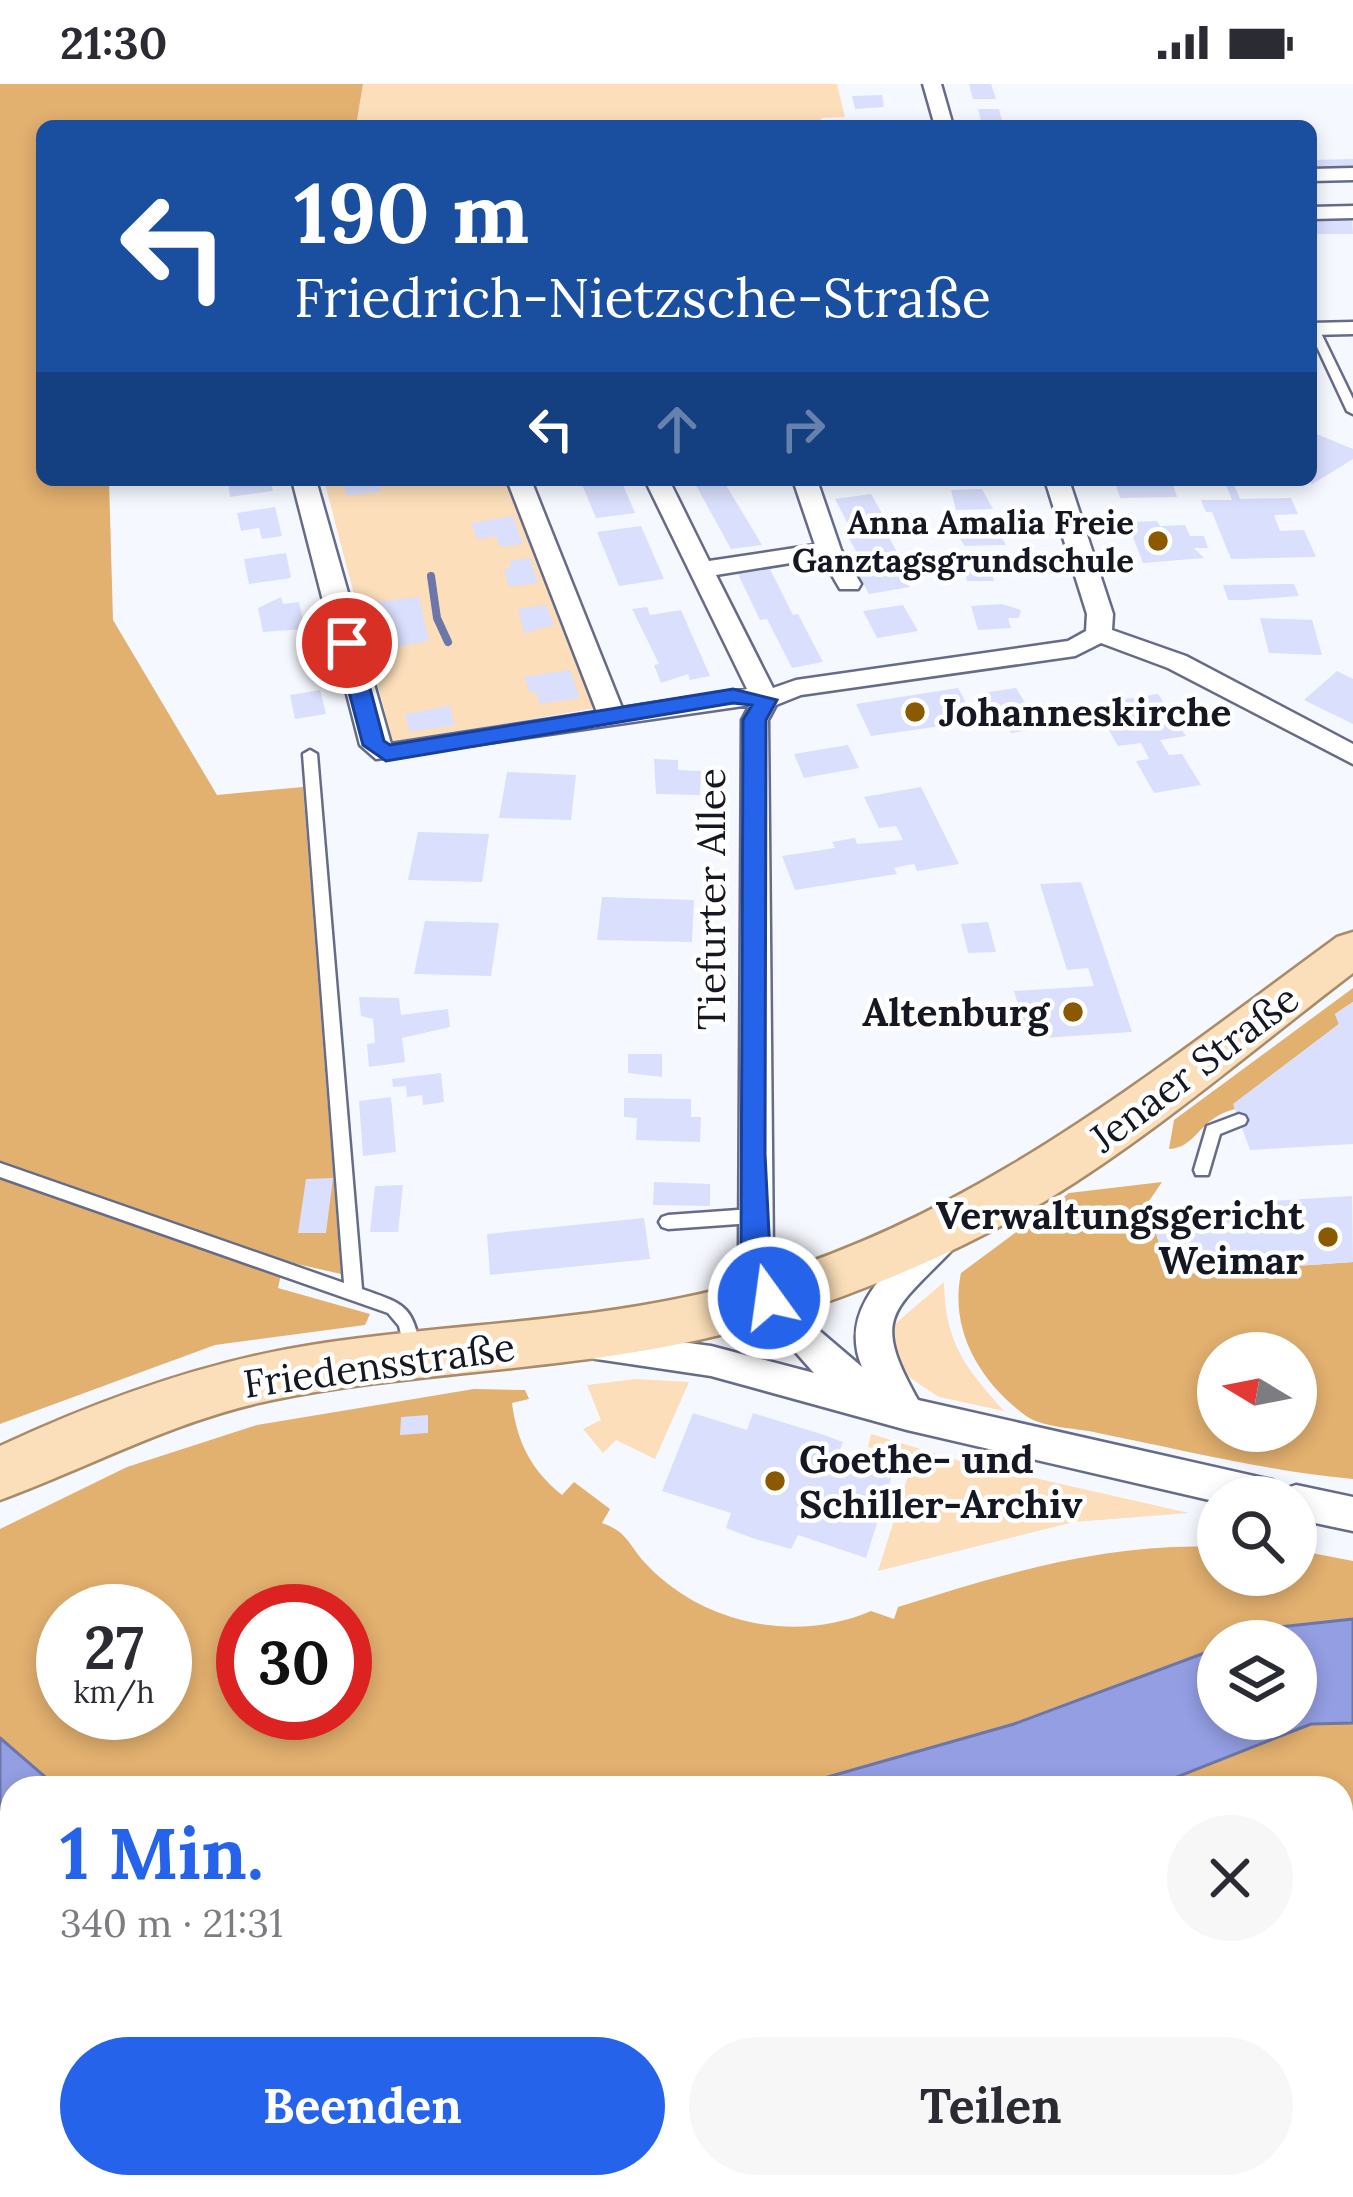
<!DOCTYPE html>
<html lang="de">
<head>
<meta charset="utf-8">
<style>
	:root { --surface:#fff; --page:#f7f7f7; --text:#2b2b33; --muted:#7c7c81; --accent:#2563eb }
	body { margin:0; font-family:Lora,serif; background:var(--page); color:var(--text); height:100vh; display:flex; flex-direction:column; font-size:45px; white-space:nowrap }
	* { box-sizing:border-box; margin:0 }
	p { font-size:39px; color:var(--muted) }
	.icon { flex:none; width:66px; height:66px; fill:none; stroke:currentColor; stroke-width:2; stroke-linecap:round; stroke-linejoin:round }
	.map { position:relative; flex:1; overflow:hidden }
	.side { position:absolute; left:0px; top:1692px; width:1353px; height:423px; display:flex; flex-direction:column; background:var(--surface); border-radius:36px 36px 0 0; box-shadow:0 6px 18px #0003 }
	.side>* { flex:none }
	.top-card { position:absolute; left:36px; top:36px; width:1281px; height:366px; border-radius:18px; box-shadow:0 6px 18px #0003; background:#1a4fa0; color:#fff; overflow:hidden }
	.needle { width:78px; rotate:280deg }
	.buttons { position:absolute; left:1197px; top:1248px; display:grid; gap:24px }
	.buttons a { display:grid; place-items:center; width:120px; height:120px; border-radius:50%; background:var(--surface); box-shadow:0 6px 18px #0003; font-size:60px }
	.speed { position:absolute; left:36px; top:1500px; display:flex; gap:24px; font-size:60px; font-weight:700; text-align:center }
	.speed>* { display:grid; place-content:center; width:156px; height:156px; border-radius:50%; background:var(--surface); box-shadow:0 6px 18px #0003; line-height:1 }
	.speed small { font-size:30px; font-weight:400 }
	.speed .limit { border:18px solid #d22; background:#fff; color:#111 }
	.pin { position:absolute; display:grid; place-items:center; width:102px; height:102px; color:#fff; margin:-51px; border:6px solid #fff; border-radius:50%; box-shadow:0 3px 12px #0007 }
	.me { position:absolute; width:132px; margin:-66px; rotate:346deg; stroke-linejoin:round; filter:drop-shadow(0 0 9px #0008) }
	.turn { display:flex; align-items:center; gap:42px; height:252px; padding:0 60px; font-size:54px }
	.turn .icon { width:156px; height:156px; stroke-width:2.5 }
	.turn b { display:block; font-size:84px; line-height:102px }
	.lanes { display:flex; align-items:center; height:114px; padding:0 60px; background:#0003; justify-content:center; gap:60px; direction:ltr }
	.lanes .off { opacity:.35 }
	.round { display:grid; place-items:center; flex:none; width:126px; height:126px; border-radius:63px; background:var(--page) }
	.head { display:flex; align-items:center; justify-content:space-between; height:204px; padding:0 60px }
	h1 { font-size:72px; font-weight:800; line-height:90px; color:var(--accent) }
	.action { display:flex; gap:24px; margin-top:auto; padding:24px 60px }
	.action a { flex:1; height:138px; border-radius:72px; background:var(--accent); color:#fff; font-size:48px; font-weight:800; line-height:138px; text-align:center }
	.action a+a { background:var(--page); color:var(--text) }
	.status { display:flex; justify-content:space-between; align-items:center; height:84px; padding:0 60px; background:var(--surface); direction:ltr }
	.status svg { height:33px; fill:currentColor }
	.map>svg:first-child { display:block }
	.green { fill:#fcdeba }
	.forest { fill:#e2b06f; fill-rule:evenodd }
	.water { fill:#939ee3; stroke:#6d76a9; stroke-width:3 }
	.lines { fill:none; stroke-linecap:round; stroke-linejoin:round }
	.stream { stroke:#6d76a9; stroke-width:8 }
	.building { fill:#d9dffc }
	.service-casing { stroke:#666b88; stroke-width:5 }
	.minor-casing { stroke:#666b88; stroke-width:5 }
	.primary-casing { stroke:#a98b67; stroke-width:5 }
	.service { fill:#fff; fill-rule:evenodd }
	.minor { fill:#fff; fill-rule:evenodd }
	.primary { fill:#fbdfba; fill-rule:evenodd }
	.route { fill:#2563eb; stroke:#184099; stroke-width:3 }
	.poi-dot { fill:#8a5900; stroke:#fff; stroke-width:4.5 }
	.labels { text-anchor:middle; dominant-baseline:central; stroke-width:9; stroke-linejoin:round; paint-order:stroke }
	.far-poi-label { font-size:33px; font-weight:bold; fill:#151722; stroke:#fff; text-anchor:end }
	.poi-label { font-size:39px; font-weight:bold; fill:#151722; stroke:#fff; text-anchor:start }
	.street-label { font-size:39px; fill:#151722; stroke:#fff }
</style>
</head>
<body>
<div class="status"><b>21:30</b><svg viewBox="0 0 49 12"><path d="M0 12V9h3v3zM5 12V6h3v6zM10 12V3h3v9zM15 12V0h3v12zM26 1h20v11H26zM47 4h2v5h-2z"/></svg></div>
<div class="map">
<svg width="1353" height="2113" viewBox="0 0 1353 2113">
	<rect width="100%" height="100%" fill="#f6f8ff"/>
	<path class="green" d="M 363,0 L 837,0 L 845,33 L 821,34 L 822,42 L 356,42 Z
		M 324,396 L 510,396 L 596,624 L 393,659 Z
		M 944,1198 C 945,1259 965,1283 1004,1327 L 939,1313 L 892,1282 L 889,1245 Z
		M 636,1295 L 689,1298 L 655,1375 L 616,1356 L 603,1369 L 583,1345 L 601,1336 L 587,1301 Z
		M 871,1350 L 960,1377 L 1189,1429 L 1074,1438 L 878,1487 L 913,1376 L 868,1363 Z
		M 0,1914 L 12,1914 L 12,2103 L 31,2103 L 29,2113 L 0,2113 Z"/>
	<path class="forest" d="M 0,0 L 363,0 L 356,42 L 42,42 L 42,396 L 109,396 L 113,536 L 217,711 L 303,703 L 341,1190 L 284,1177 L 278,1204 L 370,1230 L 365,1241 L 215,1261 L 0,1340 Z
		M 1353,904 L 1353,918 L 1335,930 L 1339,940 L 1234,1020 L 1235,1025 C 1198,1034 1197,1064 1169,1065 L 1174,1036 Z
		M 1162,1098 L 1147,1120 L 1169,1191 L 1353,1178 L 1353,1395 C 1267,1387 1183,1366 1098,1349 C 1078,1344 1043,1344 1026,1332 C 980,1298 949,1246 961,1189 L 1069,1109 ZM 1218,1269 L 1296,1269 L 1296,1347 L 1218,1347 Z
		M 474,1305 L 525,1306 L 529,1315 L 512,1319 C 517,1358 531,1386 562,1411 L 574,1398 L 610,1425 L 602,1439 C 629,1448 629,1463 648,1482 C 705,1541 797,1559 871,1527 L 894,1535 L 898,1523 C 1002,1490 1108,1458 1218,1463 L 1218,1491 L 1296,1491 L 1296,1466 L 1353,1477 L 1353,1535 L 1260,1545 L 1218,1557 L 1218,1564 L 1014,1640 L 789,1704 L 58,1704 L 0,1656 L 0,1445 L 127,1383 L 257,1341 ZM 63,1527 L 165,1527 L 165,1629 L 63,1629 ZM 243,1527 L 345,1527 L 345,1629 L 243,1629 Z
		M 1353,1639 L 1353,1766 L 1341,1764 L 1341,1704 L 1149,1704 L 1311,1640 Z"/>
	<path class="water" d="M 1353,1535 L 1353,1639 L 1311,1640 L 1149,1704 L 789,1704 L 1014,1640 L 1218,1564 L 1218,1635 L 1296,1635 L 1296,1557 L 1233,1557 L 1260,1545 Z
		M 0,1654 L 58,1704 L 12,1704 L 12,1914 L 0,1914 Z"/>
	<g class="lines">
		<path class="stream" d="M 431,492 L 437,534 L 448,558"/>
	</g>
	<path class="building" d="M 969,0 L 991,0 L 996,15 L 973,15 Z
		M 882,11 L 884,23 L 855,25 L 852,12 Z
		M 978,25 L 999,25 L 1003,41 L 982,41 Z
		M 1353,75 L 1353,85 L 1311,86 L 1311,76 Z
		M 1311,135 L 1352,135 L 1353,150 L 1311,150 Z
		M 1314,349 L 1353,365 L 1353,375 L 1311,401 Z
		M 238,396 L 270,396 L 273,407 L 230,413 L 228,397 Z
		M 383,396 L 379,408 L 347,412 L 343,397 Z
		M 580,396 L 621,396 L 635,429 L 596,434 Z
		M 693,396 L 723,396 L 762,461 L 731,465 Z
		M 1224,396 L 1232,396 L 1240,415 L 1291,414 L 1298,430 L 1274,431 L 1280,447 L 1304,446 L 1316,473 L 1231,475 L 1212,428 L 1206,428 L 1201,416 L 1232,416 Z
		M 1173,400 L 1177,413 L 1120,414 L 1116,401 Z
		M 982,405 L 993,425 L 956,426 L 951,406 Z
		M 871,410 L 884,433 L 847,438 L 835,415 Z
		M 275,423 L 282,452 L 262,455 L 259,444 L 241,447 L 237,429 Z
		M 513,432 L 523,460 L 500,463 L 496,452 L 477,455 L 471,439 Z
		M 1157,437 L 1160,442 L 1185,441 L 1190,452 L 1204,452 L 1208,464 L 1194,464 L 1204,474 L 1143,479 L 1127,438 Z
		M 994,438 L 1006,461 L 965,462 L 949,440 Z
		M 641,442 L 664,495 L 619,502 L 597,448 Z
		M 884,444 L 897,468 L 859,473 L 846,449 Z
		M 286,469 L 291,494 L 249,500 L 244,475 Z
		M 530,474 L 538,499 L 509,503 L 504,485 L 511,484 L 510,477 Z
		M 989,478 L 994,497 L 967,497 L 963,479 Z
		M 895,479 L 910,503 L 869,510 L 855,485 Z
		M 770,485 L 793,531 L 798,530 L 823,578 L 792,584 L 767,535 L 760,536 L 738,490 Z
		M 1294,500 L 1299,512 L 1245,516 L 1228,516 L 1223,501 Z
		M 281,513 L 283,520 L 299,518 L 305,545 L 263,548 L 258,524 Z
		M 419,513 L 429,557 L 387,565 L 375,518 Z
		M 1002,520 L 1021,526 L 1019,534 L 1008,534 L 1011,544 L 978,546 L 971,522 Z
		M 546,521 L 554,541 L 524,549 L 518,525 Z
		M 903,521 L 918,547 L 877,554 L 863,527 Z
		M 647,523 L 650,531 L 681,526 L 710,592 L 690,596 L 688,590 L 661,599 L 654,581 L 659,580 L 632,525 Z
		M 1260,534 L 1312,536 L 1322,571 L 1269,569 Z
		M 570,586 L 580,614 L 540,620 L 536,608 L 530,609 L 524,593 Z
		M 1337,587 L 1353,595 L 1353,640 L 1304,616 Z
		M 958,604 L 976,637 L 871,652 L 856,620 Z
		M 1016,604 L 1026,620 L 992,626 L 982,609 Z
		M 320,606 L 326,630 L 295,635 L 290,611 Z
		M 1158,610 L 1186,652 L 1160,656 L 1169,671 L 1182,670 L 1201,701 L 1154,709 L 1136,677 L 1149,675 L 1141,659 L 1118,662 L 1094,620 Z
		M 450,622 L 455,641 L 410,648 L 405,630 Z
		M 1023,625 L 1035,645 L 1011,649 L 998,629 Z
		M 848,661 L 859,684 L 804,694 L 794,670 Z
		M 654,675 L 678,676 L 678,686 L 701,687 L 700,711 L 656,710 Z
		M 507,688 L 576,691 L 571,736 L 499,734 Z
		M 921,703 L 959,780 L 917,787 L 914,780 L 894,784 L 897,790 L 795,806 L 782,772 L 835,764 L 832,758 L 855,754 L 857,760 L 903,756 L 896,742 L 879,744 L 864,713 Z
		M 418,748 L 489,750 L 482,798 L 408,796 Z
		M 1081,798 L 1132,948 L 1028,955 L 1014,907 L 1094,902 L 1088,884 L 1067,886 L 1040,800 Z
		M 602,813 L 694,816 L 692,858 L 597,856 Z
		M 425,837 L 499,839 L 491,892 L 414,890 Z
		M 988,838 L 996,868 L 968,869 L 961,840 Z
		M 359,913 L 399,914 L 401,931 L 448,925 L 450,943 L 402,954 L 405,978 L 369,983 L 367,960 L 375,959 L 373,935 L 361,932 Z
		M 1353,918 L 1353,1060 L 1250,1066 L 1233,1020 L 1339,940 L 1335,930 Z
		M 628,970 L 662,970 L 662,993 L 628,989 Z
		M 441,989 L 444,1018 L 423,1021 L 422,1011 L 407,1013 L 406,1002 L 393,1003 L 392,995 Z
		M 391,1013 L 396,1068 L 363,1072 L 359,1017 Z
		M 624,1014 L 691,1015 L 691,1033 L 701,1033 L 700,1058 L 636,1056 L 637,1034 L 624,1033 Z
		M 333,1094 L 326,1149 L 298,1149 L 306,1095 Z
		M 654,1098 L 710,1100 L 710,1122 L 653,1121 Z
		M 403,1101 L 398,1148 L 370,1148 L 375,1102 Z
		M 1352,1112 L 1353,1178 L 1169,1191 L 1151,1134 L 1274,1126 L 1271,1117 Z
		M 644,1134 L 650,1175 L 490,1191 L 487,1150 Z
		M 693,1329 L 747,1346 L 753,1329 L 821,1350 L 843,1358 L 837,1374 L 892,1392 L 866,1474 L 798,1451 L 791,1465 L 752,1454 L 726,1444 L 731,1429 L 662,1407 Z
		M 428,1331 L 428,1349 L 400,1351 L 401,1333 Z
		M 1353,2031 L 1353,2113 L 1141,2113 L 1166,2103 L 1341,2103 L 1341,2035 Z
		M 246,2103 L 283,2103 L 280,2113 L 243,2113 Z
		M 911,2103 L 1010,2103 L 1008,2113 L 932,2113 Z"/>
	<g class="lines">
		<g class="service-casing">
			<path id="service" d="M 1311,243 L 1319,245 L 1353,315 L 1353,330 L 1347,327 L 1311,250 Z
				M 310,666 L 317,670 L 362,1205 C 407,1221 412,1221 422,1270 L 419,1275 L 413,1278 L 407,1275 L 399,1242 L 388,1229 L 0,1093 L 0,1079 L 344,1199 L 303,670 Z
				M 1239,1030 L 1245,1032 L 1247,1036 L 1245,1040 L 1220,1050 L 1208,1091 L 1196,1091 L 1194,1086 L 1207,1042 Z
				M 752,1125 L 758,1127 L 761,1132 L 758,1137 L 752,1139 L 668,1145 L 662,1143 L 659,1138 L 662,1133 L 668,1131 Z
				M 198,2103 L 222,2103 L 219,2113 L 195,2113 Z
				M 494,2103 L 554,2103 L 561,2113 L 501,2113 Z"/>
		</g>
		<g class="minor-casing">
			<path id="minor" d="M 923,0 L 941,0 L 953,42 L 935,42 Z
				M 1353,84 L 1353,96 L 1311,97 L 1311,85 Z
				M 1353,122 L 1353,134 L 1311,135 L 1311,123 Z
				M 1353,238 L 1353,250 L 1311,251 L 1311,239 Z
				M 292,396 L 316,396 L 391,660 L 597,628 L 507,396 L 531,396 L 622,624 L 747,605 L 645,396 L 669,396 L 709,477 L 815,461 L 793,396 L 817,396 L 841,466 L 861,500 L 858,505 L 840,505 L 822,474 L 716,491 L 773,604 L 796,596 L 1068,557 L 1086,547 L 1087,530 L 1045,396 L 1069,396 L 1113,530 L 1112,546 L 1186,572 L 1353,660 L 1353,680 L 1168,584 L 1101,559 L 1075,572 L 801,611 L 776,621 L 768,636 L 773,1170 L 808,1237 L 862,1283 C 837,1223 892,1183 930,1144 L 954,1144 L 959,1154 L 954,1164 C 893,1228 870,1231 918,1316 L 1272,1396 L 1287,1404 L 1296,1401 L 1353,1413 L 1353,1447 L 1296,1435 L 1296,1413 L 1218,1413 L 1218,1418 L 907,1346 L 711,1292 L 583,1273 L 578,1262 L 583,1251 L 596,1247 L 711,1262 L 814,1289 L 768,1237 L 739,1170 L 742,636 L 750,621 L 376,675 L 360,661 Z
				M 1353,1964 L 1353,2010 L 1341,2014 L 1341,1968 Z
				M 1044,2103 L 1092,2103 L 1088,2113 L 1040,2113 Z"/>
		</g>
		<g class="primary-casing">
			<path id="primary" d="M 1353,848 L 1353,889 C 1252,966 1155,1050 1047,1116 C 961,1167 868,1206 773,1236 C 610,1288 439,1282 272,1316 C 175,1336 92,1382 0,1416 L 0,1362 C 99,1316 203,1278 311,1261 C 449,1239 589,1239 725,1204 C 962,1144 1144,994 1337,853 Z"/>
		</g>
		<use href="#service" class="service"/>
		<use href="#minor" class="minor"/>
		<use href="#primary" class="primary"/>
	</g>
	<path class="route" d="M 347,552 L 358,559 L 384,657 L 390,661 L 733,605 L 777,616 L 766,636 L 765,1070 L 770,1170 L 784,1214 L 780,1223 L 759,1223 L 741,1170 L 743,636 L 752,621 L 733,619 L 386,677 L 363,661 L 336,559 Z"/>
	<g class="poi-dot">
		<circle cx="1158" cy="457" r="12"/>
		<circle cx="915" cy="628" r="12"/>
		<circle cx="1073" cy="928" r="12"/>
		<circle cx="1328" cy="1153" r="12"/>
		<circle cx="775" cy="1397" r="12"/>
	</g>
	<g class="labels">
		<g class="far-poi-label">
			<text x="1134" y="438">Anna Amalia Freie<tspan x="1134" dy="38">Ganztagsgrundschule</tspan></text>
		</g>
		<g class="poi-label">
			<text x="939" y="628">Johanneskirche</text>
			<text x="1049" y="928" text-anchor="end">Altenburg</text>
			<text x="1304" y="1131" text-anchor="end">Verwaltungsgericht<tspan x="1304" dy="45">Weimar</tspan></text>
			<text x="799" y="1375">Goethe- und<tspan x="799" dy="45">Schiller-Archiv</tspan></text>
		</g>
		<g class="street-label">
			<text transform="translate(711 815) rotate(-90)">Tiefurter Allee</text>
			<text transform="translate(1194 984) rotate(-37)">Jenaer Straße</text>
			<text transform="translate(379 1281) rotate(-8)">Friedensstraße</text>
		</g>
	</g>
</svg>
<div class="buttons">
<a><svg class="needle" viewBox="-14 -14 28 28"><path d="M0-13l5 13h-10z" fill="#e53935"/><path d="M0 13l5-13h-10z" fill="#7c7c81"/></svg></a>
<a><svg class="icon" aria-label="search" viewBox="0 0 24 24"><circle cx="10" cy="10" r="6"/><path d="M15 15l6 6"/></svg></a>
<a><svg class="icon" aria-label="layers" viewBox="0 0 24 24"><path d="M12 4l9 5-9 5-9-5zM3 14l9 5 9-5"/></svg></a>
</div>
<div class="speed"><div>27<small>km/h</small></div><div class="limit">30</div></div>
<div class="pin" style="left:347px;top:559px;background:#d93025"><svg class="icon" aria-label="arrive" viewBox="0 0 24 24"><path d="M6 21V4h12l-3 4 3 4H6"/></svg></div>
<svg class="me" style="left:769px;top:1214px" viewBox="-20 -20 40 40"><circle r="17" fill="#2563eb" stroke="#fff" stroke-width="3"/><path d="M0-11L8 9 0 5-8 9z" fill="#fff"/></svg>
<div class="top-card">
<div class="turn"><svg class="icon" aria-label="left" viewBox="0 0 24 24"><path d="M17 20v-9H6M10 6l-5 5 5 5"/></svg><div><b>190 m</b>Friedrich-Nietzsche-Straße</div></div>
<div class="lanes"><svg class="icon" aria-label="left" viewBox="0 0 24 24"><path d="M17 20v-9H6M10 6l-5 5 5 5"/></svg><svg class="icon off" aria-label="ahead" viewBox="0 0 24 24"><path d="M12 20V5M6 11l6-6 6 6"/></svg><svg class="icon off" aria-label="right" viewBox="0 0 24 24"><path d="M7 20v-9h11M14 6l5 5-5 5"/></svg></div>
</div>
<section class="side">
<div class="head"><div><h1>1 Min.</h1><p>340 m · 21:31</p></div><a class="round"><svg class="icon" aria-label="close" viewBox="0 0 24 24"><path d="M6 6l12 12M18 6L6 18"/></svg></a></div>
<div class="action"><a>Beenden</a><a>Teilen</a></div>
</section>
</div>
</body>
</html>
